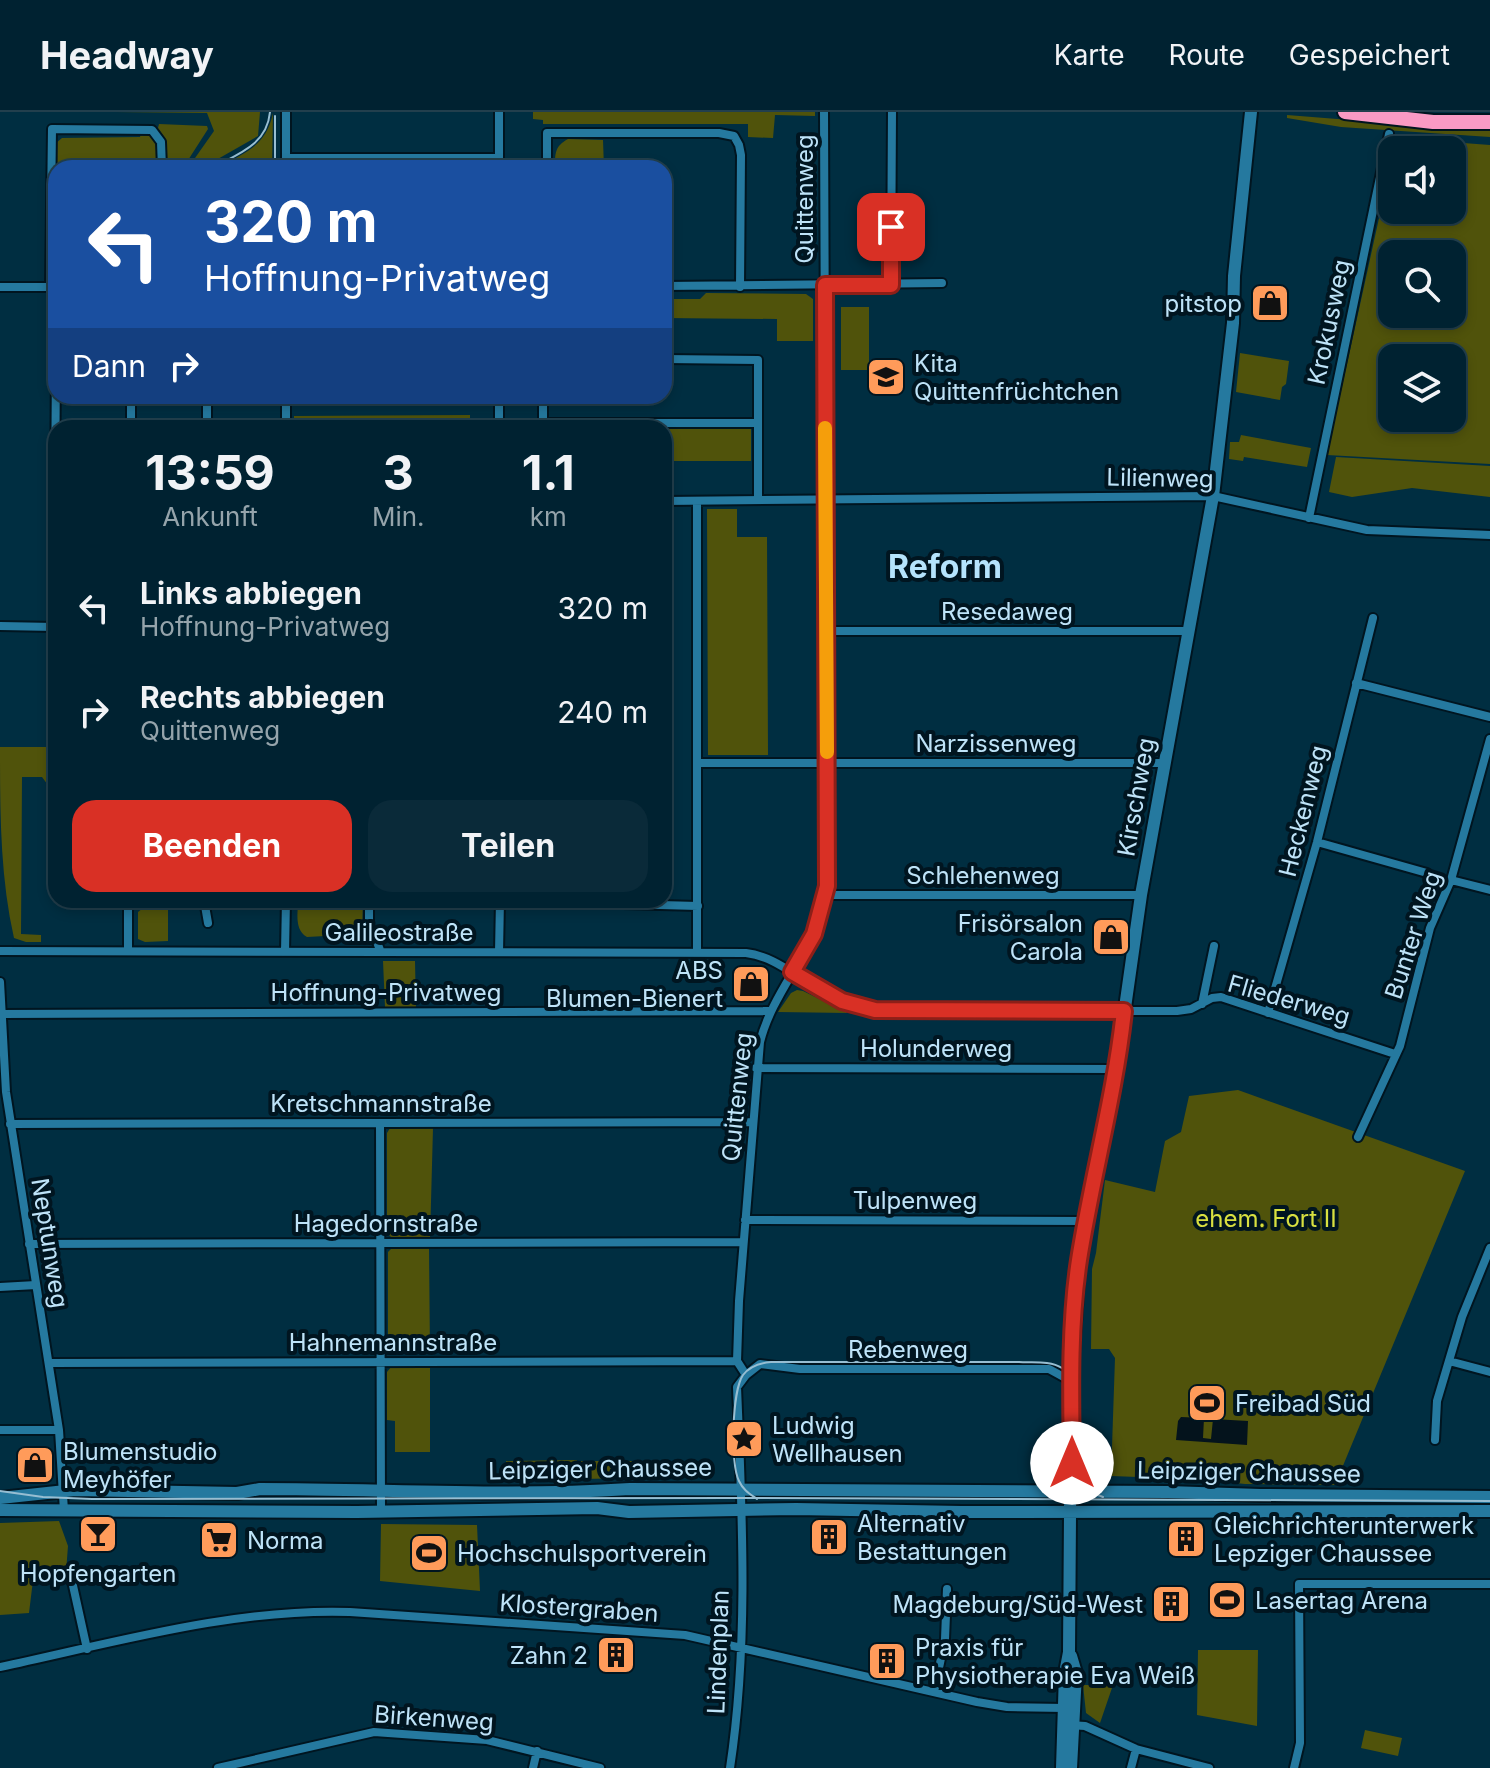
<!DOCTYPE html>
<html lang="de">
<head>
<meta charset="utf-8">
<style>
	:root { --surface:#002231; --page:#0a2a39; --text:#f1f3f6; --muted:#95a4ab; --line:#223f4d; --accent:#d93025 }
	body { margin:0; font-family:Inter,sans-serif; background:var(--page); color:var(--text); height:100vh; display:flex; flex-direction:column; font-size:30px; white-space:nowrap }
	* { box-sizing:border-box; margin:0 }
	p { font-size:26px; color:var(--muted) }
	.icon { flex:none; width:44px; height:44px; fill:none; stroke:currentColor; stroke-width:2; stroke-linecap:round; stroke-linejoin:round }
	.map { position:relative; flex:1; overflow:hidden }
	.panel { position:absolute; left:48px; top:308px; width:624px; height:488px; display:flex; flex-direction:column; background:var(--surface); border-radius:24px; box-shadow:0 4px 12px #0003,0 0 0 2px var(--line) }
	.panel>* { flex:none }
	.top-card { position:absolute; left:48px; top:48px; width:624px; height:244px; border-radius:24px; box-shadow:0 4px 12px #0003,0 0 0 2px var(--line); background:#1a4fa0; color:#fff; overflow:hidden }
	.tools { position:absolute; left:1378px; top:24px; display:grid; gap:16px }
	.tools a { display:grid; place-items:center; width:88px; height:88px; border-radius:16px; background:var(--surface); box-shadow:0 4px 12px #0003,0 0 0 2px var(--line); font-size:40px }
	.pin { position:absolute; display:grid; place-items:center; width:68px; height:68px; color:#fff; margin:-34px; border-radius:16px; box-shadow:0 4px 12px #0006 }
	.me { position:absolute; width:88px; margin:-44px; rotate:0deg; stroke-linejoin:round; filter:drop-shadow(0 0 6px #0008) }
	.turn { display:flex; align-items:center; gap:28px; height:168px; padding:0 24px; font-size:36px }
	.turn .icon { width:104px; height:104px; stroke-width:2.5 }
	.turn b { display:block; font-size:56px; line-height:68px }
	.then { display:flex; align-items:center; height:76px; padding:0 24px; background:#0003; gap:16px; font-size:30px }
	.eta { display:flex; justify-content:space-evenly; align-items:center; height:136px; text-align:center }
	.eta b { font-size:48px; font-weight:700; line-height:56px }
	.action { display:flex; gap:16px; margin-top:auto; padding:16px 24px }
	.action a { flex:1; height:92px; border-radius:24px; background:var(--accent); color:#fff; font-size:32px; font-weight:700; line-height:92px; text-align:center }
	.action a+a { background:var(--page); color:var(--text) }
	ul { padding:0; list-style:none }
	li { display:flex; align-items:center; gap:24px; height:104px; padding:0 24px }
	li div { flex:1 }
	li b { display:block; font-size:30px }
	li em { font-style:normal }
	header { display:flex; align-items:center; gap:48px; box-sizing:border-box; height:112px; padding:0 40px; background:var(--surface); border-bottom:2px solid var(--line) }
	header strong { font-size:38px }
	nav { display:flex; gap:44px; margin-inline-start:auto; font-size:28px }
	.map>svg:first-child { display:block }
	.green { fill:#50530b; fill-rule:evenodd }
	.water { fill:#04131c }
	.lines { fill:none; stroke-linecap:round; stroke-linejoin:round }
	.street-casing { stroke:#001520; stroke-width:12 }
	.secondary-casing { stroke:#001520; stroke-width:16 }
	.highway-casing { stroke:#001520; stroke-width:18 }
	.street { stroke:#25799f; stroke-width:8 }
	.secondary { stroke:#25799f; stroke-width:12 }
	.highway { stroke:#fa9ac4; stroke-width:14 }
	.tram { stroke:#97bed2; stroke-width:2 }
	.route-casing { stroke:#8d1f18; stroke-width:20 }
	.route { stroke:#d93025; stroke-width:14 }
	.slow { stroke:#f59e0b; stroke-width:14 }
	.labels { text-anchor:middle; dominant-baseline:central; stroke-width:8; stroke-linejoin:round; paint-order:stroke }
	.street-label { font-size:24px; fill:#bee3f8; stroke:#001520 }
	.poi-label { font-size:24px; fill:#bee3f8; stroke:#001520; text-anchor:start }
	.park-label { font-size:24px; fill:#d8e040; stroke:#001520 }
	.district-label { font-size:32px; font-weight:bold; fill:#b5e3fc; stroke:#001520 }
</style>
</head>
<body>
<header>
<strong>Headway</strong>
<nav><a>Karte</a><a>Route</a><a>Gespeichert</a></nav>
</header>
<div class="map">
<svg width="1490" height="1656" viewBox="0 0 1490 1656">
	<rect width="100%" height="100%" fill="#002e41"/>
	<path class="green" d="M 116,0 L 260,0 L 258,24 L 202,56 L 188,56 L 214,19 L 207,1 Z
		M 533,0 L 815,0 L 815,4 L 775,3 L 773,26 L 748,25 L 748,12 L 543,12 L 543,8 L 533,7 Z
		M 273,1 L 272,56 L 217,56 C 245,40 266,35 273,1 Z
		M 1287,3 L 1463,17 L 1490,15 L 1490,25 L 1341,15 L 1287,6 Z
		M 159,12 L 207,14 L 208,17 L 183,56 L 165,56 L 165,26 L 158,16 Z
		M 141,21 L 152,24 L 158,32 L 160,56 L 57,56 L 56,31 L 62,26 L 140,25 Z
		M 1397,26 L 1490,33 L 1490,352 L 1327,343 L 1392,47 L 1392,98 L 1452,98 L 1452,38 L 1394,38 ZM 1452,142 L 1452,202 L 1392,202 L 1392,142 ZM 1392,246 L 1452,246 L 1452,306 L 1392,306 Z
		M 568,27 L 603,28 L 604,56 L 555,56 C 555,41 555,34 568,27 Z
		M 706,181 L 806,182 L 813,187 L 813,229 L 777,229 L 777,207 L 664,206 L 664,187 L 700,187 Z
		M 841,195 L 869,195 L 869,258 L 841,258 Z
		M 1240,241 L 1289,249 L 1286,272 L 1282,275 L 1280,288 L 1236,280 Z
		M 470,303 L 470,316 L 294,316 L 294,304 Z
		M 664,317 L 751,317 L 751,349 L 664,349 Z
		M 1241,323 L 1311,336 L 1307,355 L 1244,345 L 1243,349 L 1229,347 L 1230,330 L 1239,330 Z
		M 1336,345 L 1490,354 L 1490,385 L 1412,376 L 1352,385 L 1329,380 Z
		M 707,397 L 737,397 L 737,425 L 767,425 L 768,643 L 708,643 Z
		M 0,635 L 56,635 L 56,677 L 51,677 L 42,665 L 22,665 L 21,822 L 41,823 L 41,830 L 26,830 L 14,826 C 0,764 0,699 0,635 Z
		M 143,788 L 168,788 L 168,829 L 145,830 L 138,827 L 138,800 L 143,796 Z
		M 298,788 L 363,788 L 362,822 L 307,825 C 294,818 298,801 298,788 Z
		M 383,849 L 415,849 L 416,897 L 385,895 Z
		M 797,878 L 803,879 L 848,901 L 778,900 L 791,881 Z
		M 1238,978 L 1465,1059 L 1335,1373 L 1245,1372 L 1192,1366 L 1193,1353 L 1166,1353 L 1165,1366 L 1111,1364 L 1115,1246 L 1109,1237 L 1091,1237 L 1092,1157 L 1096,1141 L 1105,1068 L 1155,1080 L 1165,1029 L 1181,1020 L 1189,984 Z
		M 390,1016 L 433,1016 L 430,1127 L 391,1125 L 387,1121 L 387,1021 Z
		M 429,1135 L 430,1242 L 390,1242 L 388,1240 L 388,1140 L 392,1136 Z
		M 391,1255 L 430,1255 L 430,1340 L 395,1340 L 395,1309 L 387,1308 L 387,1260 Z
		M 577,1348 L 576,1367 L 523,1367 L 523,1363 L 511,1363 L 510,1367 L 506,1367 L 506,1349 Z
		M 581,1349 L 651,1349 L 650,1367 L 646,1367 L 646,1363 L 636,1363 L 635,1366 L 581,1367 Z
		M 59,1409 L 68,1434 L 66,1460 L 34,1460 L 29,1501 L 0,1503 L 0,1411 Z
		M 381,1412 L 477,1413 L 480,1479 L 380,1469 Z
		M 1198,1538 L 1258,1538 L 1257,1614 L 1197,1603 Z
		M 1083,1573 L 1113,1573 L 1100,1611 L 1086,1601 Z
		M 1365,1618 L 1402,1626 L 1398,1644 L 1361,1636 Z"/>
	<path class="water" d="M 1181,1305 L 1204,1306 L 1203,1326 L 1211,1327 L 1213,1307 L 1248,1309 L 1247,1333 L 1176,1328 L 1178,1309 Z"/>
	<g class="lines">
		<g class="street-casing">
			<path id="street" d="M 286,0 L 286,56
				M 499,0 L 499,56
				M 286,46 L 499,46
				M 547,56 L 547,21 L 719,21 L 734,24 L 739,33 L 741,43 L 740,175
				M 891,173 L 892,0
				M 664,174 L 942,171
				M 0,175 L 56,175
				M 50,175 L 52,17 L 152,18 L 161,30 L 162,56
				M 664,247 L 758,248 L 758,388
				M 286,284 L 286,316
				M 499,284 L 499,316
				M 543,311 L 758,311
				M 543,315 L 543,284
				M 131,316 L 131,284
				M 207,316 L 207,284
				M 664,389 L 1213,384 L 1367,418 L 1490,423
				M 697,389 L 697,840
				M 1309,406 L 1389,22
				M 0,514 L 55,515
				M 54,515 L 56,251
				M 826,519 L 1189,519
				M 1356,571 L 1490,605
				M 699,651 L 1165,651
				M 56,687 L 54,762 L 56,768
				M 1317,730 L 1427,761
				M 1451,768 L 1490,778
				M 826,783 L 1141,783
				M 204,788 L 208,811
				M 369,788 L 369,823 L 377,830 L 380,838
				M 623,788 L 623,792 L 698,794
				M 0,839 L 746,841 C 769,844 785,856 804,868 C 832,886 860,898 893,899 L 1177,899 L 1191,897 L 1212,886 L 1221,885 L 1395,942
				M 128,839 L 128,788
				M 285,840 L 286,788
				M 499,840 L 500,788
				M 0,870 L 6,980 L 59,1318 L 64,1399
				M 1202,892 L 1214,834
				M 1268,901 L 1317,730 L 1373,506
				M 2,902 L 770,899
				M 756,956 L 1115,957
				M 380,1011 L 381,1399
				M 10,1012 L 753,1010
				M 1358,1025 L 1400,934 L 1430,816 L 1451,768 L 1490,627
				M 745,1108 L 1085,1109
				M 29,1132 L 743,1130
				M 0,1175 L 36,1173
				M 1449,1249 L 1490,1260
				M 49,1251 L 737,1249
				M 746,1263 L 737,1249 L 739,1189 L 760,930 C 774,874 822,833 827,774 L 824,0
				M 0,1318 L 59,1318
				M 1435,1328 L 1437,1289 L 1462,1205 L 1490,1136
				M 70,1460 L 87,1537
				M 0,1555 C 113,1531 234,1496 350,1500 L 685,1523 L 977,1590 L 1007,1595 L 1065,1596
				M 934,1580 L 945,1527 L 947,1477
				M 1069,1613 L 1085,1614 L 1136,1637 L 1209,1656
				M 218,1656 L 374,1620 L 487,1628 L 600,1656
				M 533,1656 L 537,1639
				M 730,1656 C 749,1531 742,1401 737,1275 L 746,1263 L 760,1252 L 800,1257 L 1049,1257 L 1071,1269
				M 1131,1656 L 1136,1637
				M 1294,1656 L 1300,1631 L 1299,1472 L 1490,1472"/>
		</g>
		<g class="secondary-casing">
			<path id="secondary" d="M 0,1386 L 75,1378 L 237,1381 L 260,1377 C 383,1377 507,1385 630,1377 L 1168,1380 L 1260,1383 L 1490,1385
				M 0,1398 L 357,1400 L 597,1396 L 629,1400 L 796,1397 L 961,1400 L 1490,1399
				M 1071,1544 L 1076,1561 L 1071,1656
				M 1062,1656 L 1065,1561 L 1069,1540 L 1071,1269 L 1079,1151 L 1118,945 L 1141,783 L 1213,384 L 1233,211 L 1234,164 L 1251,0"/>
		</g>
		<g class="highway-casing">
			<path id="highway" d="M 1345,0 L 1433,10 L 1490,10"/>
		</g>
		<use href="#street" class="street"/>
		<use href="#secondary" class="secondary"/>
		<use href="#highway" class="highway"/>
		<path class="tram" d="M 275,4 L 275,56
			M 212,56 C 238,42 267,33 270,0
			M 0,1379 L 43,1385 L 92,1387 L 740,1386 L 1490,1389
			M 757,1387 C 750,1382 743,1378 739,1369 C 730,1352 732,1279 743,1263 C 750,1254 760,1251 771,1250 L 1019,1250 C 1032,1251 1050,1248 1062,1256 C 1096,1281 1043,1365 1103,1385"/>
	</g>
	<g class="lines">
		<g class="route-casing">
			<path id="route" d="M 891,115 L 891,173 L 825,173 L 827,774 L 814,822 L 792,860 L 842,889 L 875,898 L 1124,899 C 1115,983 1092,1065 1079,1148 C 1069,1214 1071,1283 1072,1351"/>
		</g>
		<use href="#route" class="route"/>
		<path class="slow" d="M 825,316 L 827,640"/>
	</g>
	<defs>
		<g id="shop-square" transform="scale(2)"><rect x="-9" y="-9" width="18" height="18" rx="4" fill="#ff9b5a" stroke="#001520"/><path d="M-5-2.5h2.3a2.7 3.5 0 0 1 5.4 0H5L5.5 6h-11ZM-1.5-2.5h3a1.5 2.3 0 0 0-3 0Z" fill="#111"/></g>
		<g id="school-square" transform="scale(2)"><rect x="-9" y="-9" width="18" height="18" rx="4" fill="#ff9b5a" stroke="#001520"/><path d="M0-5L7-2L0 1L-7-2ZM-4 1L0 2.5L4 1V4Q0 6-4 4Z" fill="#111"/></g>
		<g id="stadium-square" transform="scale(2)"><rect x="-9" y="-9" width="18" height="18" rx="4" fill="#ff9b5a" stroke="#001520"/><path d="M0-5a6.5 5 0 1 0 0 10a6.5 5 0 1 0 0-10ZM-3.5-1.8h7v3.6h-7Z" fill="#111"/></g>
		<g id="sight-square" transform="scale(2)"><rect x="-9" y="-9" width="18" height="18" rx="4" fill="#ff9b5a" stroke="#001520"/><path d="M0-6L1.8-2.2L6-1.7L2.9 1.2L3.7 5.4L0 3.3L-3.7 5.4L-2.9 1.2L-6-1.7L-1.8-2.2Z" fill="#111"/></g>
		<g id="bar-square" transform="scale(2)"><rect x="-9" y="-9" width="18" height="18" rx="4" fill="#ff9b5a" stroke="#001520"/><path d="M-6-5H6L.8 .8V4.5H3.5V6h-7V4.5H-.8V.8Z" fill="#111"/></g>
		<g id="building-square" transform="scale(2)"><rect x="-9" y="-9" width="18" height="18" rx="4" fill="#ff9b5a" stroke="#001520"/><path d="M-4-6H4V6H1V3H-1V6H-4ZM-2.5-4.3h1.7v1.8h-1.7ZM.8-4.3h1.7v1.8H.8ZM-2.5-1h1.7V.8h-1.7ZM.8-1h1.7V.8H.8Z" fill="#111"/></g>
		<g id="supermarket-square" transform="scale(2)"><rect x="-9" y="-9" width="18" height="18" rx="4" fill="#ff9b5a" stroke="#001520"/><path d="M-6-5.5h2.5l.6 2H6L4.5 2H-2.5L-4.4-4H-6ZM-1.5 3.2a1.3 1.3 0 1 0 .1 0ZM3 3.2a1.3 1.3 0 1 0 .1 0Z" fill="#111"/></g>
	</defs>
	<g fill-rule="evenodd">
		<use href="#shop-square" x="1270" y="191"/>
		<use href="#school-square" x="886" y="265"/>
		<use href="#shop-square" x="1111" y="825"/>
		<use href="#shop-square" x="751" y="872"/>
		<use href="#stadium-square" x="1207" y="1291"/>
		<use href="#sight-square" x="744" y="1327"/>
		<use href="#shop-square" x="35" y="1353"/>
		<use href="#bar-square" x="98" y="1422"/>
		<use href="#building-square" x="829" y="1425"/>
		<use href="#building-square" x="1186" y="1427"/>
		<use href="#supermarket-square" x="219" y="1428"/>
		<use href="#stadium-square" x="429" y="1441"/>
		<use href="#stadium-square" x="1227" y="1488"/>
		<use href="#building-square" x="1171" y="1492"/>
		<use href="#building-square" x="616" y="1543"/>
		<use href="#building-square" x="887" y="1549"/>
	</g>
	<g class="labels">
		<g class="street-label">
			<text transform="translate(804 87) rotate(-90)">Quittenweg</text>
			<text transform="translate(1329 210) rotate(-78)">Krokusweg</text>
			<text transform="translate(1160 366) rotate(1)">Lilienweg</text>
			<text x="1007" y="499">Resedaweg</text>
			<text x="996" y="631">Narzissenweg</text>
			<text transform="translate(1136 685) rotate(-80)">Kirschweg</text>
			<text transform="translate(1303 699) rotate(-76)">Heckenweg</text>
			<text x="983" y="763">Schlehenweg</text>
			<text x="399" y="820">Galileostraße</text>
			<text transform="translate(1413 823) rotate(-72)">Bunter Weg</text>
			<text x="386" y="880">Hoffnung-Privatweg</text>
			<text transform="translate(1289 888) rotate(16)">Fliederweg</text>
			<text x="936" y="936">Holunderweg</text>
			<text transform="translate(737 985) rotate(-84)">Quittenweg</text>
			<text x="381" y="991">Kretschmannstraße</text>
			<text x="915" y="1088">Tulpenweg</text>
			<text x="386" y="1111">Hagedornstraße</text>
			<text transform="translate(50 1131) rotate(81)">Neptunweg</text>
			<text x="393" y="1230">Hahnemannstraße</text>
			<text x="908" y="1237">Rebenweg</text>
			<text transform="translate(600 1357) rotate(-1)">Leipziger Chaussee</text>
			<text transform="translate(1249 1360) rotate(1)">Leipziger Chaussee</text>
			<text transform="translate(579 1496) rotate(4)">Klostergraben</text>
			<text transform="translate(718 1540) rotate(-88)">Lindenplan</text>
			<text transform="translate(434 1606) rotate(4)">Birkenweg</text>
		</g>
		<g class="poi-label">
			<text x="1242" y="191" text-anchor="end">pitstop</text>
			<text x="914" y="251">Kita<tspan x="914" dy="28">Quittenfrüchtchen</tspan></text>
			<text x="1083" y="811" text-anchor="end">Frisörsalon<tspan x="1083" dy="28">Carola</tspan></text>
			<text x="723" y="858" text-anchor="end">ABS<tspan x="723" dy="28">Blumen-Bienert</tspan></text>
			<text x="1235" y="1291">Freibad Süd</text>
			<text x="772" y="1313">Ludwig<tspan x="772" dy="28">Wellhausen</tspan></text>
			<text x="63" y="1339">Blumenstudio<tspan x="63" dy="28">Meyhöfer</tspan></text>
			<text x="857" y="1411">Alternativ<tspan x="857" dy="28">Bestattungen</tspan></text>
			<text x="1214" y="1413">Gleichrichterunterwerk<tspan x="1214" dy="28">Lepziger Chaussee</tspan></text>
			<text x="247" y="1428">Norma</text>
			<text x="457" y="1441">Hochschulsportverein</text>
			<text x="98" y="1461" text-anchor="middle">Hopfengarten</text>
			<text x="1255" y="1488">Lasertag Arena</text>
			<text x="1143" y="1492" text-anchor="end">Magdeburg/Süd-West</text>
			<text x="915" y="1535">Praxis für<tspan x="915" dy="28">Physiotherapie Eva Weiß</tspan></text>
			<text x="588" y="1543" text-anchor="end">Zahn 2</text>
		</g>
		<g class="park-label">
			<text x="1266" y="1106">ehem. Fort II</text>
		</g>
		<g class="district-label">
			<text x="945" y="454">Reform</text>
		</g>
	</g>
</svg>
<div class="tools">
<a><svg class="icon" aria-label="sound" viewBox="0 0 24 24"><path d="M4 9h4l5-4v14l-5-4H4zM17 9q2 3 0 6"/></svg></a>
<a><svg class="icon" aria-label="search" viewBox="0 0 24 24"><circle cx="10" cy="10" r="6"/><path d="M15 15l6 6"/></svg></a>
<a><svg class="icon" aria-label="layers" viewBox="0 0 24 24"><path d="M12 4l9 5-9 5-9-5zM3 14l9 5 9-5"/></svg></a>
</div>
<div class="pin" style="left:891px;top:115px;background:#d93025"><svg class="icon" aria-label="arrive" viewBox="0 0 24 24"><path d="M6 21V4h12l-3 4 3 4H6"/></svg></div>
<svg class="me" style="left:1072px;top:1351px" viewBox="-20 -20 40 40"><circle r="19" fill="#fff"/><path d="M0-13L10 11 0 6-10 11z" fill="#d93025"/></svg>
<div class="top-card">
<div class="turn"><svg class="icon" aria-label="left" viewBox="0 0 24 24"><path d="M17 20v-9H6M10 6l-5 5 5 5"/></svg><div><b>320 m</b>Hoffnung-Privatweg</div></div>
<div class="then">Dann<svg class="icon" aria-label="right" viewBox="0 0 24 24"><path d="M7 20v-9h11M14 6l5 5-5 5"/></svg></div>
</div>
<section class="panel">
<div class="eta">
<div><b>13:59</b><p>Ankunft</p></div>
<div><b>3</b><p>Min.</p></div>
<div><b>1.1</b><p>km</p></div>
</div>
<ul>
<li><svg class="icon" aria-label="left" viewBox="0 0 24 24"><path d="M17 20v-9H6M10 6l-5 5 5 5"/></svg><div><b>Links abbiegen</b><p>Hoffnung-Privatweg</p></div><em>320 m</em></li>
<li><svg class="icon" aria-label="right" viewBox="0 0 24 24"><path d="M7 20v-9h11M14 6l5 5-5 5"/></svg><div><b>Rechts abbiegen</b><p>Quittenweg</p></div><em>240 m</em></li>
</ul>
<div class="action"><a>Beenden</a><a>Teilen</a></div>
</section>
</div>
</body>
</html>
